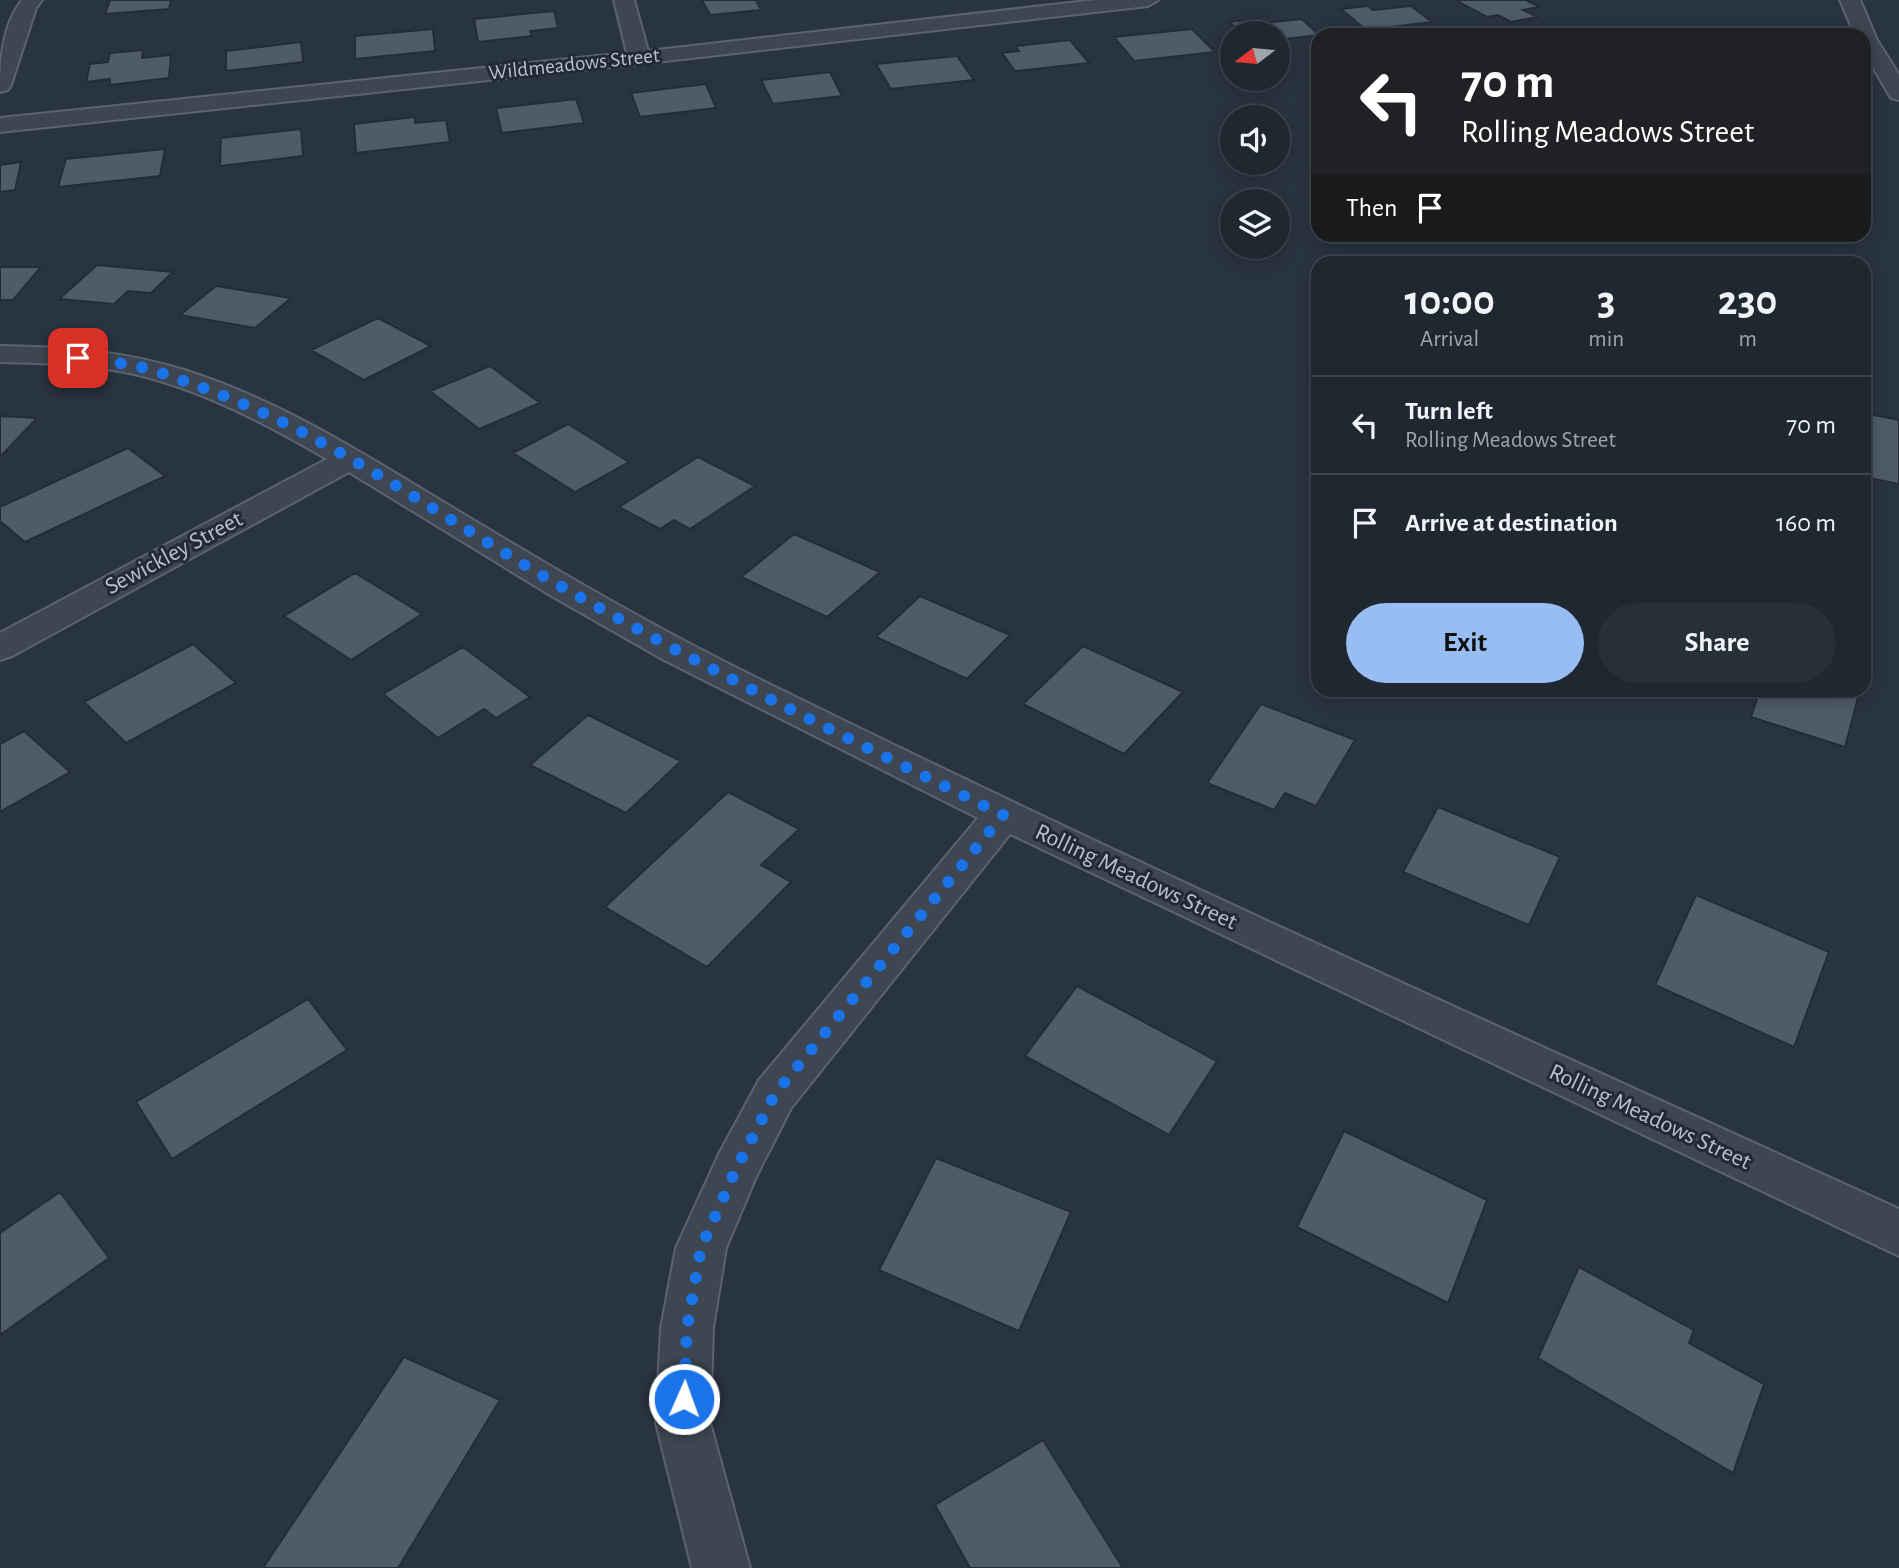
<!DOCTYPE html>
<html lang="en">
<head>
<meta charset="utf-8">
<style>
	:root { --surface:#1f2731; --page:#272f39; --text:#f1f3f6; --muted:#a1a5ab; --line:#3c444d; --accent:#98bdf2 }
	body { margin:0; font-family:"Alegreya Sans",sans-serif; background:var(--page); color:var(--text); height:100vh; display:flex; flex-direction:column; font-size:26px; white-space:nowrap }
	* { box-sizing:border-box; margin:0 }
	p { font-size:23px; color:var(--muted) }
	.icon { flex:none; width:38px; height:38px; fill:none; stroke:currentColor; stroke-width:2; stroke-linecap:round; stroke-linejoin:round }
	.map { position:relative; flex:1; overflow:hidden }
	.details { position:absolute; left:1311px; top:256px; width:560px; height:441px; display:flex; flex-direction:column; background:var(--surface); border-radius:21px; box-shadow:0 4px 18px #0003,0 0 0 2px var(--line) }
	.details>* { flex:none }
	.banner { position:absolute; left:1311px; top:28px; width:560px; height:214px; border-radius:21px; box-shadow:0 4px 18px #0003,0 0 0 2px var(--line); background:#202124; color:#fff; overflow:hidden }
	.needle { width:46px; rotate:254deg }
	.tools { position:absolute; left:1220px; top:21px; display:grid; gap:14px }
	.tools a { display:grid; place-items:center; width:70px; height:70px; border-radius:50%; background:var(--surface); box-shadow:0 4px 18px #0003,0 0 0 2px var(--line); font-size:35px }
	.pin { position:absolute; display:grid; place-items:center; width:60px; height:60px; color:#fff; margin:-30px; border-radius:14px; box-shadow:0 4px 10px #0006 }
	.me { position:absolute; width:77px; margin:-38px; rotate:2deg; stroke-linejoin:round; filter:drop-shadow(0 0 5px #0008) }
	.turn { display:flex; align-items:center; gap:24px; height:147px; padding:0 35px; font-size:32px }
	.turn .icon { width:91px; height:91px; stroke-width:2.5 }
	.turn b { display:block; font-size:49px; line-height:60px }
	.then { display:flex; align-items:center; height:66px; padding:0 35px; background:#0003; gap:14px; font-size:26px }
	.eta { display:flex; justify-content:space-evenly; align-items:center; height:119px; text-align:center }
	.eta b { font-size:42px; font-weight:600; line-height:49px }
	.cta { display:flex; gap:14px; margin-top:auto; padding:14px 35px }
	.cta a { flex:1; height:80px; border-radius:42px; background:var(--accent); color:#111; font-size:28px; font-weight:600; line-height:80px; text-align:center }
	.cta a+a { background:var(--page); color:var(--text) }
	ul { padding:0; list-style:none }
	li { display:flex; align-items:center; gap:21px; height:98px; padding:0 35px; border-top:2px solid var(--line) }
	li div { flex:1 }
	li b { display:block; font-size:26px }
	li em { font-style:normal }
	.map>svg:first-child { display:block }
	.building { fill:#4f5b69; stroke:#232d38; stroke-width:2 }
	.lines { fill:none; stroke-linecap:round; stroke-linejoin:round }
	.minor-casing { stroke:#5b646e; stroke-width:4 }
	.minor { fill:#3d4651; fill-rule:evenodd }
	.route { stroke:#1a73e8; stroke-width:12; stroke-dasharray:0 21.6 }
	.labels { text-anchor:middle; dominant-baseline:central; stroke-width:6; stroke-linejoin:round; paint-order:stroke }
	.far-street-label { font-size:21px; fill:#bac1cb; stroke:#212b36 }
	.street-label { font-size:24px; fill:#bac1cb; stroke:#212b36 }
</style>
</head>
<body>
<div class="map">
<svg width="1899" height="1568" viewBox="0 0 1899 1568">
	<rect width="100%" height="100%" fill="#293441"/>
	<path class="building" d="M 110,0 L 171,0 L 169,9 L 105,14 Z
		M 702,0 L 756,0 L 761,10 L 710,15 Z
		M 1455,0 L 1526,0 L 1539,7 L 1523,10 L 1538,17 L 1511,22 L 1498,15 L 1487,17 Z
		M 1368,6 L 1373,10 L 1411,6 L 1432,22 L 1366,30 L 1341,9 Z
		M 554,11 L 558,28 L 530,31 L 532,36 L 478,42 L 474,19 Z
		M 1257,19 L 1262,23 L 1302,19 L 1319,35 L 1278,40 L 1278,33 L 1241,33 L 1229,22 Z
		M 433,29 L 435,51 L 355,59 L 355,36 Z
		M 1192,29 L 1215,52 L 1134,61 L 1114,37 Z
		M 1070,40 L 1089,63 L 1015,71 L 1002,53 L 1019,51 L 1015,46 Z
		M 301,42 L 303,62 L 226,71 L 226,51 Z
		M 143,50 L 142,58 L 171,55 L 169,78 L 110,85 L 110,79 L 86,82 L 90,64 L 108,62 L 110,53 Z
		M 957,56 L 974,80 L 891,89 L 876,64 Z
		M 830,72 L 842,96 L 773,104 L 761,80 Z
		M 706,84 L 716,108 L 640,117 L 631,93 Z
		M 576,99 L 584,123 L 502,133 L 496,108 Z
		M 415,117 L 415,123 L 446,120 L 450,142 L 356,153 L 354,124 Z
		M 301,129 L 303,156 L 220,166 L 221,138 Z
		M 165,149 L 160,176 L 58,187 L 66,159 Z
		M 21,162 L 15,190 L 0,192 L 0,165 Z
		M 97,265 L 173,272 L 151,293 L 128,291 L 114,304 L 59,299 Z
		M 0,267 L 41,267 L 13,300 L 0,300 Z
		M 216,286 L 291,298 L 255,328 L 180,315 Z
		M 378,318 L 431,346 L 364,380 L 311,350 Z
		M 490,366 L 540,403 L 479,429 L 430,391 Z
		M 1864,413 L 1899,420 L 1899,484 L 1864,477 Z
		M 0,416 L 37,418 L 1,456 L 0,456 Z
		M 568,424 L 629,462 L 575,492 L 513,453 Z
		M 128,448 L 165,476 L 25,542 L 0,521 L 0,507 Z
		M 698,457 L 755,486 L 690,529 L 674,520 L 660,529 L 619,507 Z
		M 794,534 L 880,572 L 827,617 L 741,577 Z
		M 355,573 L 422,614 L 351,660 L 284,616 Z
		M 920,596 L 1010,635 L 967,679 L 876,637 Z
		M 193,644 L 236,683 L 126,743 L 84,702 Z
		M 1083,646 L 1183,692 L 1124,754 L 1023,704 Z
		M 463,647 L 530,697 L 496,718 L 484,709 L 438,738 L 383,694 Z
		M 1760,690 L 1860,690 L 1845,747 L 1751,717 Z
		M 1261,704 L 1355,740 L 1316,806 L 1285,793 L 1274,810 L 1207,783 Z
		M 588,715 L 681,761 L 626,813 L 530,765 Z
		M 24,731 L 70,772 L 0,812 L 0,744 Z
		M 728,792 L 799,829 L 761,865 L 791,882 L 707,967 L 605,907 Z
		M 1438,807 L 1560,857 L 1529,925 L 1403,872 Z
		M 1696,895 L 1829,952 L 1794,1047 L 1655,985 Z
		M 1077,986 L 1217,1061 L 1169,1135 L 1025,1056 Z
		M 308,999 L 347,1050 L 172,1159 L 136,1102 Z
		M 1344,1131 L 1487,1200 L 1448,1303 L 1297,1227 Z
		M 936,1158 L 1071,1212 L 1019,1331 L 879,1270 Z
		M 60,1192 L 109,1258 L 0,1335 L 0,1233 Z
		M 1579,1267 L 1694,1330 L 1689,1343 L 1764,1384 L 1733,1473 L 1538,1358 Z
		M 404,1357 L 500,1400 L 398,1568 L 263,1568 Z
		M 1043,1440 L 1123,1568 L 970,1568 L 935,1505 Z"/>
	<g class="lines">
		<g class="minor-casing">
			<path id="minor" d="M 22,0 L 42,0 L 36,8 L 11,85 L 8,90 L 0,92 C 0,60 2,26 22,0 Z
				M 614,0 L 634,0 L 648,51 L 1096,0 L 1158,0 L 1148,6 L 639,64 L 0,132 L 0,118 L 627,53 Z
				M 1840,0 L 1860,0 L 1877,40 L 1899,75 L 1899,100 L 1891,98 L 1864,52 L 1864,35 L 1855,35 Z
				M 0,346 C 64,347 126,351 187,371 C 278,400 359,451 440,500 C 536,558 633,616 733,666 C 1117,857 1509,1031 1899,1209 L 1899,1256 L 1010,834 L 791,1108 L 756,1177 L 726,1248 L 713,1328 L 710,1423 L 750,1568 L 692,1568 L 656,1423 L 661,1328 L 676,1248 L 719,1154 L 759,1080 L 978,818 L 664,660 L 550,595 L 349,472 L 12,656 L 0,660 L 0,633 L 327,459 C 266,424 203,390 134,374 C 91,364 45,363 0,362 Z"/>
		</g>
		<use href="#minor" class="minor"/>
	</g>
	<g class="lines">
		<path class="route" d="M 78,358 C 97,361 117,362 136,366 C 160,371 183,381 206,389 C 330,435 439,516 552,581 C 699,666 851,740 1003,815 L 775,1094 L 736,1169 L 701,1248 L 687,1328 L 684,1399"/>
	</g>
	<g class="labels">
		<g class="far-street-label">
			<text transform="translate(574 64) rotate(-6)">Wildmeadows Street</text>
		</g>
		<g class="street-label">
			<text transform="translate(174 553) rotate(-28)">Sewickley Street</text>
			<text transform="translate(1136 877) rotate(25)">Rolling Meadows Street</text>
			<text transform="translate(1650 1117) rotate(25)">Rolling Meadows Street</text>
		</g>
	</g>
</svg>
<div class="tools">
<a><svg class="needle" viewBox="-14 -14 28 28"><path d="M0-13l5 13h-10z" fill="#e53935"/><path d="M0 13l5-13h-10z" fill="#a1a5ab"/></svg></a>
<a><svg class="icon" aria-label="sound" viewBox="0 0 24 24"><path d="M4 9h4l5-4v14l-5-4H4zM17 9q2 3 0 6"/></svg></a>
<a><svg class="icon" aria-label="layers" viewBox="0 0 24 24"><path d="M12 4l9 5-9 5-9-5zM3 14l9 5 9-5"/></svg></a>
</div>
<div class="pin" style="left:78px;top:358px;background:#d93025"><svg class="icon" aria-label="arrive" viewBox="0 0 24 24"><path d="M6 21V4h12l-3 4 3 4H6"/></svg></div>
<svg class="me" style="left:684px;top:1399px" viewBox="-20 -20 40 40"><circle r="17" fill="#1a73e8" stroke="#fff" stroke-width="3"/><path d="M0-11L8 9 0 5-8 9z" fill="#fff"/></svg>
<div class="banner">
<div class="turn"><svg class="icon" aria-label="left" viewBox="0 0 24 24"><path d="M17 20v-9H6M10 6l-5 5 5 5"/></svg><div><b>70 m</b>Rolling Meadows Street</div></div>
<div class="then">Then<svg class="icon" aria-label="arrive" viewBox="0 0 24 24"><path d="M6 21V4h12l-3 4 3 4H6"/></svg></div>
</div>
<section class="details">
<div class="eta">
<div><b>10:00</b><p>Arrival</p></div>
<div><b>3</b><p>min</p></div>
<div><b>230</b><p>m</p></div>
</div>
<ul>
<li><svg class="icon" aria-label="left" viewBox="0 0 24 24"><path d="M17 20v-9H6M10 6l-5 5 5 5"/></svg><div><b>Turn left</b><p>Rolling Meadows Street</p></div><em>70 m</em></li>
<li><svg class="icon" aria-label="arrive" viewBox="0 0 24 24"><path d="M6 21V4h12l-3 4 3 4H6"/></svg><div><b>Arrive at destination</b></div><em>160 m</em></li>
</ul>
<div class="cta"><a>Exit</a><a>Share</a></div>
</section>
</div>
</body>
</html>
